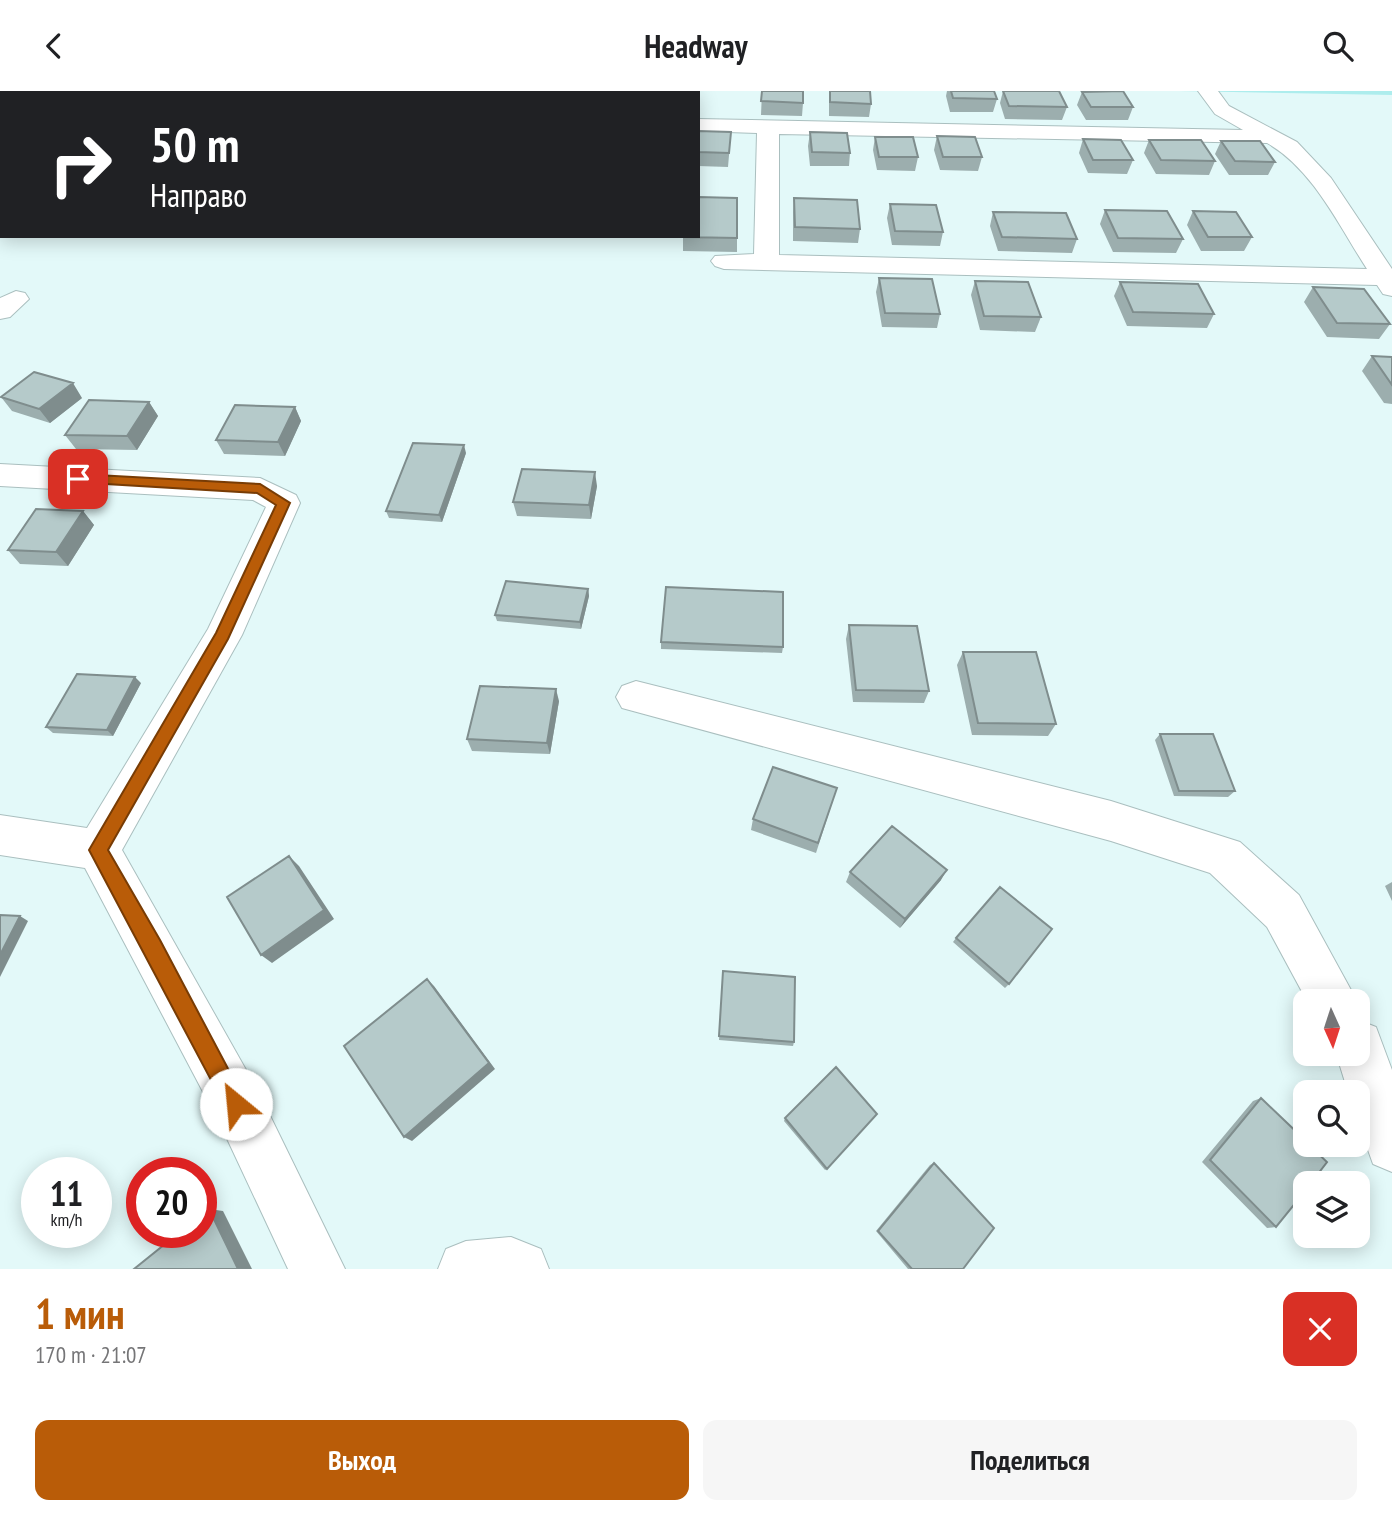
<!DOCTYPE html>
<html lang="ru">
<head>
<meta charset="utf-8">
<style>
	:root { --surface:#fff; --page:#f6f6f6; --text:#202124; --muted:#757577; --accent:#b95c08 }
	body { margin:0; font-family:"PT Sans Narrow",sans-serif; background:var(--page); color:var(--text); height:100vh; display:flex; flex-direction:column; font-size:26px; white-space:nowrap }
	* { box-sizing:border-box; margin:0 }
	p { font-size:23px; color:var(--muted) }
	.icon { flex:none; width:38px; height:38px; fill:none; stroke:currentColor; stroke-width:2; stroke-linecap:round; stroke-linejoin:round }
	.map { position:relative; height:1178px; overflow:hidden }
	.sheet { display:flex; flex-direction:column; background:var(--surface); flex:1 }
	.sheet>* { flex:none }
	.guide { position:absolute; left:0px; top:0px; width:700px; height:147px; box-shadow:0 4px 18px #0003; background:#202124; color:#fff; overflow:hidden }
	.needle { width:46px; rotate:177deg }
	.buttons { position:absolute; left:1293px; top:898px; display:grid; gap:14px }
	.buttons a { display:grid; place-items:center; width:77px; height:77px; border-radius:14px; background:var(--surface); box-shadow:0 4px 18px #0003; font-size:35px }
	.speed { position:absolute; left:21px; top:1066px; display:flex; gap:14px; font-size:35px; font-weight:700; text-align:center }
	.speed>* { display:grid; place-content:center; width:91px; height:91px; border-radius:50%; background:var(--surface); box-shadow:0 4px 18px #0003; line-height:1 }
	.speed small { font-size:18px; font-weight:400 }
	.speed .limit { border:10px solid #d22; background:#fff; color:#111 }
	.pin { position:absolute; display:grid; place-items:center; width:60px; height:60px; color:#fff; margin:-30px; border-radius:14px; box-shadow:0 4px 10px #0006 }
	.me { position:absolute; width:77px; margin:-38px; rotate:332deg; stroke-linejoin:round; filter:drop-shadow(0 0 5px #0008) }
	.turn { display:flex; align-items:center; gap:24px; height:147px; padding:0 35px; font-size:32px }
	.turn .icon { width:91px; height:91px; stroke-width:2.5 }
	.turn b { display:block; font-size:49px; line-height:60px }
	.round { display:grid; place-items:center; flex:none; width:74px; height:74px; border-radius:14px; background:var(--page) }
	.summary { display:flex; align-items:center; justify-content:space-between; height:119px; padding:0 35px }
	h1 { font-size:42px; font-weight:800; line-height:52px; color:var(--accent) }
	.cta { display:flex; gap:14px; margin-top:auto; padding:14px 35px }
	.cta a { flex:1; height:80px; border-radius:14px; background:var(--accent); color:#fff; font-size:28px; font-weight:800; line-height:80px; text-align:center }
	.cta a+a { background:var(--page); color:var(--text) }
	header { display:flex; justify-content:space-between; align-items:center; height:91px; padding:0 35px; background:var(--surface); font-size:32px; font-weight:800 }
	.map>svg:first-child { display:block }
	.green { fill:#adeded }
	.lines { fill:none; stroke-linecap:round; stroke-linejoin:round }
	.minor-casing { stroke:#aabfbf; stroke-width:2 }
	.minor { fill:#fff; fill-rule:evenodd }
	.wall { fill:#9caeae }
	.shaded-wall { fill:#7f8d8d }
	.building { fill:#b5caca; stroke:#7f8d8d; stroke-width:2 }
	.route { fill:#b95c08; stroke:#783c05; stroke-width:2 }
</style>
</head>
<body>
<header><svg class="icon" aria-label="back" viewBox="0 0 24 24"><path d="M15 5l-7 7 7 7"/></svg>Headway<svg class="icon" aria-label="search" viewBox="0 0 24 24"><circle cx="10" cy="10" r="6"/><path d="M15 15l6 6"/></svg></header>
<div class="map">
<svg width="1392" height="1178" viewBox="0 0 1392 1178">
	<rect width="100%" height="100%" fill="#e3f9f9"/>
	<path class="green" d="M 1179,0 L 1392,0 L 1392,4 Z"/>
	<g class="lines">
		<g class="minor-casing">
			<path id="minor" d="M 1198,0 L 1218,0 L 1229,15 L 1297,51 L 1331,87 L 1392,178 L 1392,205 L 1383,203 L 1377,194 L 724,178 L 715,175 L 711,170 L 715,165 L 754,163 L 757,42 L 698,40 L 698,28 L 1243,39 L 1215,23 ZM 779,43 L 1267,52 C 1313,78 1339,135 1367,178 L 779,164 Z
				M 0,14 L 2,14 L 2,26 L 0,26 Z
				M 16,200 L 25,202 L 29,208 L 10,226 L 0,228 L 0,207 Z
				M 0,373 L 260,387 L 296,404 L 300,412 L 242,544 L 122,759 L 258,1000 L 345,1178 L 288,1178 L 222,1037 L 85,777 L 0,764 L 0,724 L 87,737 L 208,538 L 266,416 L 253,409 L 0,395 Z
				M 636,590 L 1111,710 L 1240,751 L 1299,804 L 1357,910 L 1307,910 L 1267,836 L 1210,782 L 1111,750 L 622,617 L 616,606 L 622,595 Z
				M 1358,929 L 1376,936 L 1392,979 L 1392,1081 L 1373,1073 L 1358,1031 L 1358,1001 L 1348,1001 L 1336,962 L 1358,962 Z
				M 511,1146 L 541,1158 L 549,1178 L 438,1178 L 446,1158 L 466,1150 Z"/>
		</g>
		<use href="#minor" class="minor"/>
	</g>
	<path class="wall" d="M 20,0 L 70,0 L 68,2 L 21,2 Z
		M 102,0 L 152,0 L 151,2 L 103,2 Z
		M 171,0 L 222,0 L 220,2 L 172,2 Z
		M 242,0 L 295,2 L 242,2 Z
		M 312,0 L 367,0 L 366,2 L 313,2 Z
		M 762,0 L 803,12 L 802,25 L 761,24 Z
		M 829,0 L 870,0 L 871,13 L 869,26 L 829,25 Z
		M 947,0 L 994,0 L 997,8 L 993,21 L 950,21 L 946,5 Z
		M 1003,0 L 1059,0 L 1067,16 L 1062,29 L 1005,28 L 1000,12 Z
		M 1082,1 L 1133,16 L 1128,29 L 1086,29 L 1077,14 Z
		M 698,40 L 731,41 L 728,76 L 698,75 Z
		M 810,41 L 850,62 L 849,75 L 810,75 L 808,55 Z
		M 937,45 L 982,66 L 978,80 L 940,79 L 934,59 Z
		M 875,46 L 918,66 L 915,80 L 877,79 L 873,59 Z
		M 1083,48 L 1133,69 L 1127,83 L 1088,82 L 1079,62 Z
		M 1149,49 L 1215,70 L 1209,84 L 1156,83 L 1144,62 Z
		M 1221,50 L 1275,71 L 1268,84 L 1229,84 L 1215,63 Z
		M 794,107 L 860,138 L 858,152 L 793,150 L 793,121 Z
		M 890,113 L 943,141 L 940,155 L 892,154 L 887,127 Z
		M 1105,119 L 1183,148 L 1176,162 L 1113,161 L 1100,133 Z
		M 1193,120 L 1252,146 L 1244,160 L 1201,160 L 1187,134 Z
		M 993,121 L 1077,148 L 1072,162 L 998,160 L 990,135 Z
		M 683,145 L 737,147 L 737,161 L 683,160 Z
		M 879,187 L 940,223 L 937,237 L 882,236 L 876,201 Z
		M 975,190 L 1041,226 L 1035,241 L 980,239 L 971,204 Z
		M 1120,191 L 1214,223 L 1207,237 L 1127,235 L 1114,205 Z
		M 1313,196 L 1390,233 L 1379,248 L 1327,246 L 1304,211 Z
		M 1372,265 L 1392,266 L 1392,313 L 1384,312 L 1362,280 Z
		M 1,306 L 82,307 L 50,332 L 12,320 Z
		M 149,311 L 158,325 L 137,359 L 76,358 L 65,344 Z
		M 295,316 L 301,330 L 285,365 L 224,363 L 216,349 Z
		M 466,362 L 442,431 L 389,427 L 386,420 Z
		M 597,395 L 591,428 L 517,425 L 513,411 Z
		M 83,420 L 94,434 L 68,475 L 20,473 L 8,459 Z
		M 588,498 L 589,505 L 581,538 L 497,530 L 495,524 Z
		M 849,534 L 929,600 L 924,612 L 853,611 L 846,548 Z
		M 661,551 L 783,556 L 782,562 L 661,558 Z
		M 963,561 L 1056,633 L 1048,645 L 972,644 L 957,574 Z
		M 141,592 L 113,645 L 53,642 L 46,636 Z
		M 559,610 L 550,663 L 472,660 L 467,648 Z
		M 1160,643 L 1235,700 L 1228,706 L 1174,705 L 1155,649 Z
		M 837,697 L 816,762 L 751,739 L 753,728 Z
		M 850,781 L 941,789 L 900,837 L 846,791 Z
		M 1392,791 L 1392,810 L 1385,795 Z
		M 956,847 L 1009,893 L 1005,897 L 953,851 Z
		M 723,880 L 794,951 L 793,955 L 719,949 Z
		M 1261,1007 L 1276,1136 L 1267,1137 L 1202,1071 L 1253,1010 Z
		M 785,1027 L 827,1078 L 825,1079 L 784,1030 Z
		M 934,1072 L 963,1178 L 908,1178 L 876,1140 L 930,1074 Z"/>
	<path class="shaded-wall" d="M 54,0 L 70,0 L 68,2 L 55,2 Z
		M 137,0 L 152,0 L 151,2 L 137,2 Z
		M 206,0 L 222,0 L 220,2 L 207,2 Z
		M 283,0 L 296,0 L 295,2 L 283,2 Z
		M 356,0 L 367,0 L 366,2 L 356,2 Z
		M 73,292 L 82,307 L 50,332 L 39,318 Z
		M 149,311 L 158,325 L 137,359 L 127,345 Z
		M 295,316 L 301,330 L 285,365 L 278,351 Z
		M 464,354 L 466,362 L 442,431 L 439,424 Z
		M 595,381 L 597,395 L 591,428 L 589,414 Z
		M 83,420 L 94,434 L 68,475 L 56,461 Z
		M 588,498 L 589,505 L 581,538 L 580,531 Z
		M 135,586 L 141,592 L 113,645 L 107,639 Z
		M 556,598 L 559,610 L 550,663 L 547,652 Z
		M 289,765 L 299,775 L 334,828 L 272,872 L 261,864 Z
		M 947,779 L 941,789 L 900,837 L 905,828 Z
		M 20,825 L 28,830 L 0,886 L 0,864 Z
		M 427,888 L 434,895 L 495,978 L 412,1050 L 404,1046 Z
		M 209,1118 L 223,1120 L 252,1178 L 238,1178 Z"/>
	<path class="building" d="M 242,0 L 283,0 L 282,1 Z
		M 514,0 L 541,0 L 541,2 L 514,2 Z
		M 577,0 L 604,0 L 603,2 L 576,2 Z
		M 628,0 L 667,0 L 667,2 L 628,2 Z
		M 762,0 L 803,0 L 803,12 L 761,10 Z
		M 830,0 L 870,0 L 871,13 L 830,11 Z
		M 951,0 L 994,0 L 997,8 L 953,7 Z
		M 1003,0 L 1059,0 L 1067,16 L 1009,15 Z
		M 1123,0 L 1133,16 L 1091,16 L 1082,1 Z
		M 698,40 L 731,41 L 729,62 L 698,61 Z
		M 810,41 L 847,42 L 850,62 L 812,61 Z
		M 937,45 L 975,46 L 982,66 L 943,66 Z
		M 875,46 L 913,46 L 918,66 L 879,66 Z
		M 1083,48 L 1121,49 L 1133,69 L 1093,69 Z
		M 1149,49 L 1201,49 L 1215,70 L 1161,69 Z
		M 1221,50 L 1260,50 L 1275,71 L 1235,70 Z
		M 698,106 L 737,107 L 737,147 L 683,146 L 683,145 L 698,145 Z
		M 794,107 L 857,109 L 860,138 L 795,136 Z
		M 890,113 L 936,114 L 943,141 L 895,140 Z
		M 1105,119 L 1167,120 L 1183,148 L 1118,147 Z
		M 1193,120 L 1236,121 L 1252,146 L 1208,146 Z
		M 993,121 L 1066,122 L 1077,148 L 1002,146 Z
		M 879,187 L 932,188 L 940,223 L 885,222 Z
		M 975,190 L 1028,191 L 1041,226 L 984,225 Z
		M 1120,191 L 1198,193 L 1214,223 L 1133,221 Z
		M 1313,196 L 1364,198 L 1390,233 L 1337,232 Z
		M 1372,265 L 1392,266 L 1392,294 Z
		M 34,281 L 73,292 L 39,318 L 1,306 Z
		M 89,309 L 149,311 L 127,345 L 65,344 Z
		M 235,314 L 295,316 L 278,351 L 216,349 Z
		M 413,352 L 464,354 L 439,424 L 386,420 Z
		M 522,378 L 595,381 L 589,414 L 513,411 Z
		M 36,418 L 83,420 L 56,461 L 8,459 Z
		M 506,490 L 588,498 L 580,531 L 495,524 Z
		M 666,496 L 783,501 L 783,556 L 661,551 Z
		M 849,534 L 917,535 L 929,600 L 856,599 Z
		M 963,561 L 1036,561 L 1056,633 L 978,632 Z
		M 77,583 L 135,586 L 107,639 L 46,636 Z
		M 480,595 L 556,598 L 547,652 L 467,648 Z
		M 1160,643 L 1213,643 L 1235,700 L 1179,700 Z
		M 773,676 L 837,697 L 818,752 L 753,728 Z
		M 892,735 L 947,779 L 905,828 L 850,781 Z
		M 289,765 L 324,819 L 261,864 L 227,806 Z
		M 1000,796 L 1052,838 L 1009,893 L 956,847 Z
		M 0,824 L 20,825 L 0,864 Z
		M 723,880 L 795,886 L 794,951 L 719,945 Z
		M 427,888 L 489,972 L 404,1046 L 344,955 Z
		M 836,976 L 877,1023 L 827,1078 L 785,1027 Z
		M 1261,1007 L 1306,1050 L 1306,1054 L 1309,1054 L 1327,1071 L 1311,1092 L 1306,1092 L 1306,1099 L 1276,1136 L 1210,1069 Z
		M 934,1072 L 994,1137 L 963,1178 L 912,1178 L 878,1140 Z
		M 209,1118 L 238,1178 L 134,1178 L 180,1141 L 201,1141 L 201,1124 Z"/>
	<path class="route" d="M 78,383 L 260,393 L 290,412 L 228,548 L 108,759 L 160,849 L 243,1006 L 246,1013 L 243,1021 L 236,1024 L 228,1021 L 89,759 L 216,542 L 276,414 L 257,402 L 73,391 L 73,385 Z"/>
</svg>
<div class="buttons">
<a><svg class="needle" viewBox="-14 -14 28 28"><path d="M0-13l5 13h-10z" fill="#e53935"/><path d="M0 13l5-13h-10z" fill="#757577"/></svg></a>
<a><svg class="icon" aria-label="search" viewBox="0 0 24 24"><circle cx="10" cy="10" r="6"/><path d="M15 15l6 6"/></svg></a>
<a><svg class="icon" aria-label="layers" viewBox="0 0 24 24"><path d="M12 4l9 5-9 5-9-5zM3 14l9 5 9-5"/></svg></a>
</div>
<div class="speed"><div>11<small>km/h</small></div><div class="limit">20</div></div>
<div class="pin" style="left:78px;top:388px;background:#d93025"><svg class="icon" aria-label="arrive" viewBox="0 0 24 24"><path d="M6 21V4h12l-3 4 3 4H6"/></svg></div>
<svg class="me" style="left:236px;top:1013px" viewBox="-20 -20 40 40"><circle r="19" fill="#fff"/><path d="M0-13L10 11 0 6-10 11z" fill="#b95c08"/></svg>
<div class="guide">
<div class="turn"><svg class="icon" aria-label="right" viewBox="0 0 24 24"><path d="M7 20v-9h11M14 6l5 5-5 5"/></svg><div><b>50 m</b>Направо</div></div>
</div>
</div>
<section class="sheet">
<div class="summary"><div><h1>1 мин</h1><p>170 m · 21:07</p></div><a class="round" style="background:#d93025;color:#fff"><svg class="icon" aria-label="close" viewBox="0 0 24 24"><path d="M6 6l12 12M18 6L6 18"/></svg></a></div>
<div class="cta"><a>Выход</a><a>Поделиться</a></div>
</section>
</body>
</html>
